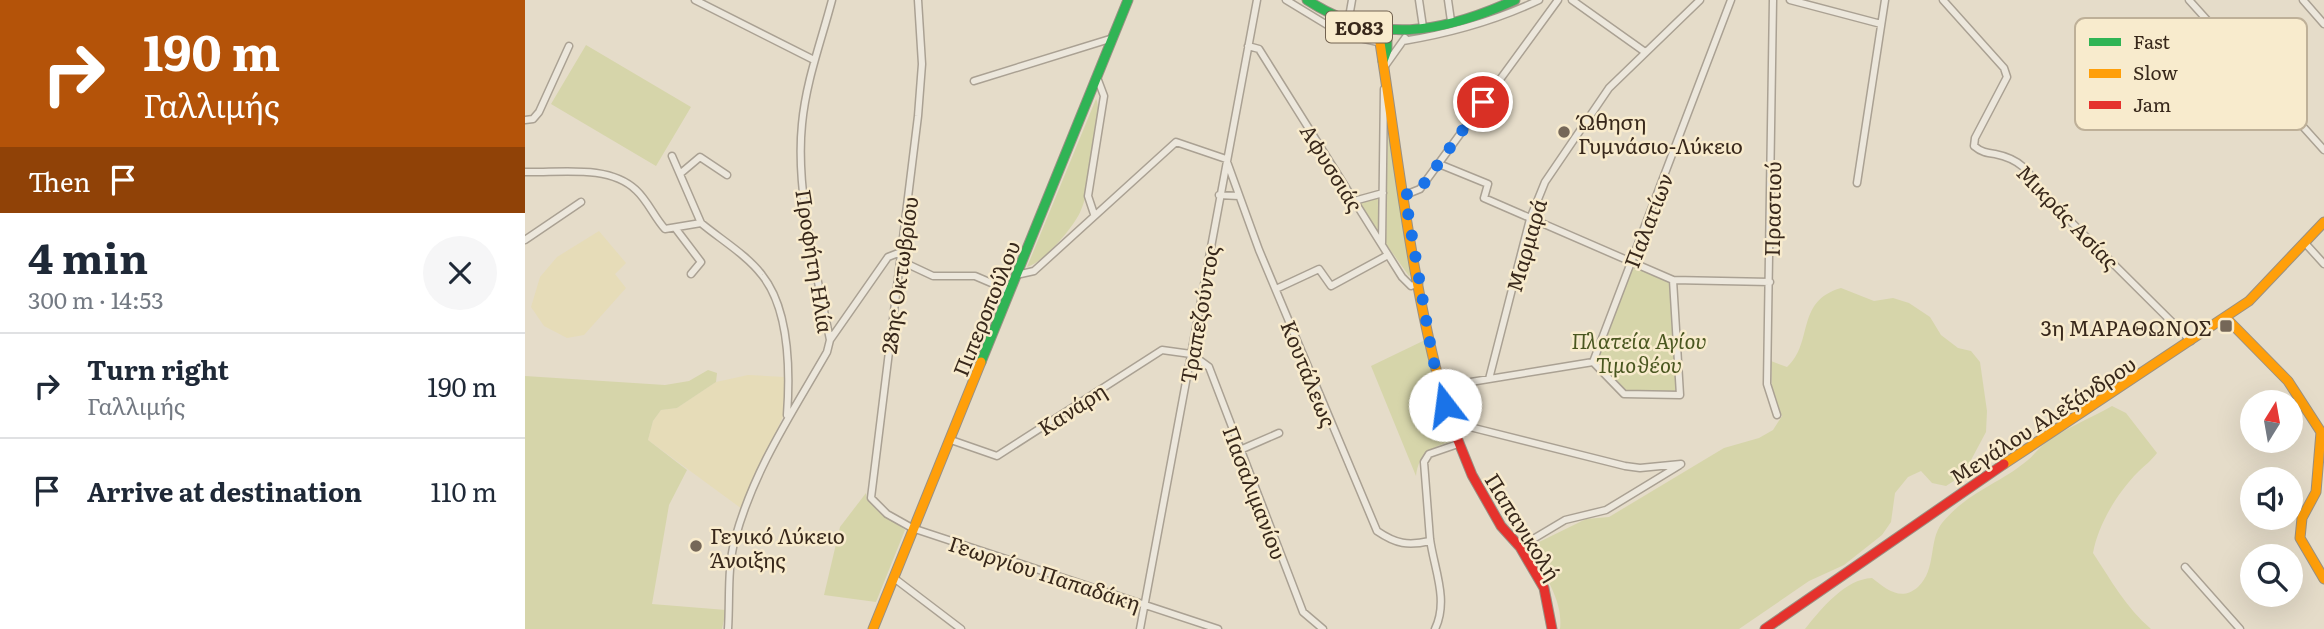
<!DOCTYPE html>
<html lang="en">
<head>
<meta charset="utf-8">
<style>
	:root { --surface:#fff; --page:#f6f6f7; --text:#1f2937; --muted:#747a83; --line:#e0e1e3 }
	body { margin:0; font-family:Literata,serif; background:var(--page); color:var(--text); height:100vh; display:flex; flex-direction:column; font-size:26px; white-space:nowrap }
	* { box-sizing:border-box; margin:0 }
	p { font-size:23px; color:var(--muted) }
	.icon { flex:none; width:38px; height:38px; fill:none; stroke:currentColor; stroke-width:2; stroke-linecap:round; stroke-linejoin:round }
	.map { position:relative; flex:1; overflow:hidden }
	.panel { display:flex; flex-direction:column; background:var(--surface); width:525px }
	.panel>* { flex:none }
	.hud { background:#b45309; color:#fff; overflow:hidden }
	.needle { width:46px; rotate:11deg }
	.tools { position:absolute; left:1715px; top:390px; display:grid; gap:14px }
	.tools a { display:grid; place-items:center; width:63px; height:63px; border-radius:50%; background:var(--surface); box-shadow:0 7px 28px #0002; font-size:35px }
	.pin { position:absolute; display:grid; place-items:center; width:60px; height:60px; color:#fff; margin:-30px; border:4px solid #fff; border-radius:50%; box-shadow:0 2px 7px #0007 }
	.me { position:absolute; width:77px; margin:-38px; rotate:345deg; stroke-linejoin:round; filter:drop-shadow(0 0 5px #0008) }
	.turn { display:flex; align-items:center; gap:24px; height:147px; padding:0 28px; font-size:32px }
	.turn .icon { width:91px; height:91px; stroke-width:2.5 }
	.turn b { display:block; font-size:49px; line-height:60px }
	.then { display:flex; align-items:center; height:66px; padding:0 28px; background:#0003; gap:14px; font-size:26px }
	.round { display:grid; place-items:center; flex:none; width:74px; height:74px; border-radius:37px; background:var(--page) }
	.overview { display:flex; align-items:center; justify-content:space-between; height:119px; padding:0 28px }
	h1 { font-size:42px; font-weight:700; line-height:52px }
	ul { padding:0; list-style:none }
	li { display:flex; align-items:center; gap:21px; height:105px; padding:0 28px; border-top:2px solid var(--line) }
	li div { flex:1 }
	li b { display:block; font-size:26px }
	li em { font-style:normal }
	main { display:flex; flex:1; min-height:0 }
	.map>svg:first-child { display:block }
	.farmland { fill:#e6dcb8 }
	.green { fill:#d6d5aa }
	.lines { fill:none; stroke-linecap:round; stroke-linejoin:round }
	.street-casing { stroke:#aaa193; stroke-width:9 }
	.fast-casing { stroke:#999083; stroke-width:11 }
	.slow-casing { stroke:#999083; stroke-width:11 }
	.jam-casing { stroke:#999083; stroke-width:11 }
	.street { stroke:#ece7dc; stroke-width:6 }
	.fast { stroke:#30b455; stroke-width:9 }
	.slow { stroke:#ff9f0a; stroke-width:9 }
	.jam { stroke:#e5322d; stroke-width:9 }
	.route { stroke:#1a73e8; stroke-width:12; stroke-dasharray:0 21.6 }
	.poi-dot { fill:#756758; stroke:#f8ebcd; stroke-width:2.5 }
	.labels { text-anchor:middle; dominant-baseline:central; stroke-width:5; stroke-linejoin:round; paint-order:stroke }
	.shield { fill:#f8ebcd; stroke:#726250; stroke-width:2 }
	.shield-label { font-size:19px; font-weight:bold; fill:#38281b }
	.poi-label { font-size:21px; fill:#38281b; stroke:#f8ebcd; text-anchor:start }
	.street-label { font-size:21px; fill:#38281b; stroke:#f8ebcd }
	.park-label { font-size:21px; font-style:italic; fill:#4a5720; stroke:#f8ebcd }
	.key { fill:#f8ebcd; stroke:#beb098; stroke-width:2 }
	.key-label { font-size:19px; fill:#38281b }
</style>
</head>
<body>
<main>
<section class="panel">
<div class="hud">
<div class="turn"><svg class="icon" aria-label="right" viewBox="0 0 24 24"><path d="M7 20v-9h11M14 6l5 5-5 5"/></svg><div><b>190 m</b>Γαλλιμής</div></div>
<div class="then">Then<svg class="icon" aria-label="arrive" viewBox="0 0 24 24"><path d="M6 21V4h12l-3 4 3 4H6"/></svg></div>
</div>
<div class="overview"><div><h1>4 min</h1><p>300 m · 14:53</p></div><a class="round"><svg class="icon" aria-label="close" viewBox="0 0 24 24"><path d="M6 6l12 12M18 6L6 18"/></svg></a></div>
<ul>
<li><svg class="icon" aria-label="right" viewBox="0 0 24 24"><path d="M7 20v-9h11M14 6l5 5-5 5"/></svg><div><b>Turn right</b><p>Γαλλιμής</p></div><em>190 m</em></li>
<li><svg class="icon" aria-label="arrive" viewBox="0 0 24 24"><path d="M6 21V4h12l-3 4 3 4H6"/></svg><div><b>Arrive at destination</b></div><em>110 m</em></li>
</ul>
</section>
<div class="map">
<svg width="1799" height="629" viewBox="0 0 1799 629">
	<rect width="100%" height="100%" fill="#e5dcc9"/>
	<path class="farmland" d="M 74,231 L 101,263 L 90,274 L 101,288 L 59,335 L 42,338 L 19,326 L 6,307 L 15,277 L 32,257 Z
		M 223,375 L 260,377 L 259,414 L 217,509 L 123,440 L 128,421 L 136,410 L 152,408 L 191,382 Z"/>
	<path class="green" d="M 61,45 L 166,107 L 131,166 L 26,104 Z
		M 571,99 C 579,112 564,194 556,210 C 550,226 518,263 502,267 Z
		M 863,118 L 887,274 L 884,276 L 861,244 Z
		M 853,197 L 853,235 L 832,202 Z
		M 1107,266 L 1145,281 L 1151,392 L 1100,391 L 1072,361 Z
		M 1316,288 L 1349,301 L 1368,298 L 1384,303 L 1405,317 L 1416,335 L 1433,348 L 1446,351 L 1455,362 L 1462,411 L 1461,432 L 1438,475 L 1421,486 L 1407,483 L 1396,471 L 1383,477 L 1370,493 L 1366,522 L 1357,535 L 1319,565 L 1284,581 L 1214,629 L 1035,629 C 1039,596 1013,572 1010,544 L 1061,519 L 1084,517 L 1199,448 L 1234,438 L 1248,430 L 1257,416 L 1247,398 L 1246,361 L 1262,367 C 1289,343 1270,301 1316,288 Z
		M 900,340 L 927,441 C 906,448 894,452 891,476 L 846,366 Z
		M 183,370 L 192,373 L 191,382 L 152,408 L 136,410 L 128,421 L 123,440 L 162,470 L 144,505 L 127,604 L 201,610 L 197,629 L 0,629 L 0,376 L 140,385 L 164,381 Z
		M 1587,406 L 1601,413 L 1632,453 C 1626,461 1620,465 1613,472 C 1592,493 1573,525 1568,553 C 1586,580 1601,608 1626,629 L 1280,629 C 1296,609 1320,579 1347,578 C 1361,589 1376,602 1393,587 C 1412,569 1403,541 1417,523 C 1445,490 1473,485 1503,460 C 1508,456 1512,450 1518,445 C 1537,429 1565,419 1587,406 Z
		M 341,493 L 342,500 L 380,530 L 351,602 L 299,595 L 315,527 Z"/>
	<g class="lines">
		<g class="street-casing">
			<path id="street" d="M 170,0 L 289,60
				M 393,0 L 397,64 L 393,116 L 346,498 L 362,514 L 387,528 L 693,629
				M 761,0 L 817,34 L 853,42
				M 894,0 L 898,27
				M 923,0 L 926,21
				M 1047,0 L 1120,52
				M 1248,0 L 1242,384 L 1252,415
				M 1265,0 L 1356,24
				M 1418,0 L 1479,68 L 1482,77 L 1450,138 L 1449,146 C 1456,152 1462,153 1470,154 C 1495,159 1505,171 1516,192 L 1666,341
				M 1664,0 L 1799,150
				M 1778,0 L 1799,24
				M 823,23 L 827,0
				M 878,41 C 926,33 970,21 1014,0
				M 723,46 L 734,49 L 877,277 L 886,286 L 894,283
				M 860,66 L 880,38
				M 449,81 L 588,38
				M 0,120 L 8,119 L 14,112 L 44,46
				M 147,156 L 176,223
				M 914,164 L 963,184 L 959,198 L 1148,280 L 1245,282
				M 0,172 C 34,173 84,164 111,190 C 123,201 129,217 140,229 L 176,223 C 195,239 222,255 237,275 C 265,310 265,373 262,415
				M 156,173 L 175,157 L 202,175
				M 1332,183 L 1360,0
				M 694,195 L 714,196
				M 880,195 L 895,189 L 1033,0
				M 829,201 L 858,193
				M 569,214 L 563,196 L 579,96 L 573,80
				M 151,229 L 176,262 L 166,274
				M 0,240 L 56,202
				M 857,243 L 859,89
				M 1780,243 L 1799,264
				M 376,261 L 408,276 L 450,276 L 485,291
				M 491,275 L 509,271 L 651,142 L 701,159 L 734,250 L 852,531 C 871,544 883,546 905,541
				M 751,289 L 794,269 L 806,286 L 863,255
				M 305,340 L 363,257 L 376,252
				M 1068,362 L 1206,0
				M 1068,362 L 1099,394 L 1155,395 L 1148,280
				M 964,379 L 1005,219 L 1020,182 L 1084,88 L 1175,0
				M 915,387 L 1068,362
				M 925,422 L 1100,466 L 1115,468 L 1156,464
				M 426,440 L 472,456 L 637,350 L 666,354 L 684,367 L 778,612 L 798,629
				M 715,450 L 754,433
				M 995,547 L 1040,520 L 1081,510 L 1155,465
				M 1660,567 L 1715,629
				M 369,578 L 436,629
				M 203,629 C 205,599 202,568 210,539 C 229,469 267,413 302,352 L 305,340 C 292,273 270,193 277,124 C 281,81 296,42 307,0
				M 615,629 L 732,0
				M 910,629 C 924,600 909,569 905,539 C 903,513 901,488 899,462 L 904,454 L 933,444"/>
		</g>
		<g class="fast-casing">
			<path id="fast" d="M 782,0 C 852,46 918,33 990,0
				M 858,61 L 862,50 L 862,31
				M 456,362 L 603,0"/>
		</g>
		<g class="slow-casing">
			<path id="slow" d="M 853,30 C 874,160 887,297 926,423
				M 1701,318 L 1763,381 L 1796,432 L 1791,492 L 1777,518 L 1775,538 L 1799,579
				M 1479,464 L 1724,301 L 1799,222
				M 348,629 L 456,362"/>
		</g>
		<g class="jam-casing">
			<path id="jam" d="M 926,423 L 947,475 L 976,526 L 995,547 L 1019,588 L 1027,629
				M 1240,629 L 1479,464"/>
		</g>
		<use href="#street" class="street"/>
		<use href="#fast" class="fast"/>
		<use href="#slow" class="slow"/>
		<use href="#jam" class="jam"/>
	</g>
	<g class="lines">
		<path class="route" d="M 920,405 L 907,355 L 880,195 L 895,189 L 958,102"/>
	</g>
	<g class="poi-dot">
		<circle cx="1039" cy="132" r="7"/>
		<rect x="1694" y="319" width="14" height="14" rx="3.5"/>
		<circle cx="171" cy="546" r="7"/>
	</g>
	<g class="labels">
		<rect class="shield" x="801" y="11.5" width="66" height="31" rx="5"/>
		<g class="shield-label">
			<text x="834" y="27">ΕΟ83</text>
		</g>
		<g class="poi-label">
			<text x="1053" y="120">Ώθηση<tspan x="1053" dy="24">Γυμνάσιο-Λύκειο</tspan></text>
			<text x="1687" y="326" text-anchor="end">3η ΜΑΡΑΘΩΝΟΣ</text>
			<text x="185" y="534">Γενικό Λύκειο<tspan x="185" dy="24">Άνοιξης</tspan></text>
		</g>
		<g class="street-label">
			<text transform="translate(808 167) rotate(58)">Αφυσσιάς</text>
			<text transform="translate(1246 209) rotate(-89)">Πραστιού</text>
			<text transform="translate(1544 216) rotate(46)">Μικράς Ασίας</text>
			<text transform="translate(1122 220) rotate(-69)">Παλατίων</text>
			<text transform="translate(1000 245) rotate(-74)">Μαρμαρά</text>
			<text transform="translate(291 261) rotate(81)">Προφήτη Ηλία</text>
			<text transform="translate(373 275) rotate(-82)">28ης Οκτωβρίου</text>
			<text transform="translate(460 308) rotate(-68)">Πιπεροπούλου</text>
			<text transform="translate(673 314) rotate(-80)">Τραπεζούντος</text>
			<text transform="translate(785 373) rotate(68)">Κουτάλεως</text>
			<text transform="translate(546 408) rotate(-33)">Κανάρη</text>
			<text transform="translate(1517 419) rotate(-33)">Μεγάλου Αλεξάνδρου</text>
			<text transform="translate(731 492) rotate(69)">Πασαλιμανίου</text>
			<text transform="translate(999 526) rotate(58)">Παπανικολή</text>
			<text transform="translate(520 572) rotate(18)">Γεωργίου Παπαδάκη</text>
		</g>
		<g class="park-label">
			<text x="1114" y="339">Πλατεία Αγίου<tspan x="1114" dy="24">Τιμοθέου</tspan></text>
		</g>
	</g>
	<rect x="1550" y="18" width="232" height="112" rx="10" class="key"/>
	<rect x="1564" y="38" width="32" height="8" fill="#30b455"/>
	<rect x="1564" y="69" width="32" height="9" fill="#ff9f0a"/>
	<rect x="1564" y="101" width="32" height="8" fill="#e5322d"/>
	<g class="key-label">
		<text x="1608" y="49">Fast</text>
		<text x="1608" y="80">Slow</text>
		<text x="1608" y="112">Jam</text>
	</g>
</svg>
<div class="tools">
<a><svg class="needle" viewBox="-14 -14 28 28"><path d="M0-13l5 13h-10z" fill="#e53935"/><path d="M0 13l5-13h-10z" fill="#747a83"/></svg></a>
<a><svg class="icon" aria-label="sound" viewBox="0 0 24 24"><path d="M4 9h4l5-4v14l-5-4H4zM17 9q2 3 0 6"/></svg></a>
<a><svg class="icon" aria-label="search" viewBox="0 0 24 24"><circle cx="10" cy="10" r="6"/><path d="M15 15l6 6"/></svg></a>
</div>
<div class="pin" style="left:958px;top:102px;background:#d93025"><svg class="icon" aria-label="arrive" viewBox="0 0 24 24"><path d="M6 21V4h12l-3 4 3 4H6"/></svg></div>
<svg class="me" style="left:920px;top:405px" viewBox="-20 -20 40 40"><circle r="19" fill="#fff"/><path d="M0-13L10 11 0 6-10 11z" fill="#1a73e8"/></svg>
</div>
</main>
</body>
</html>
